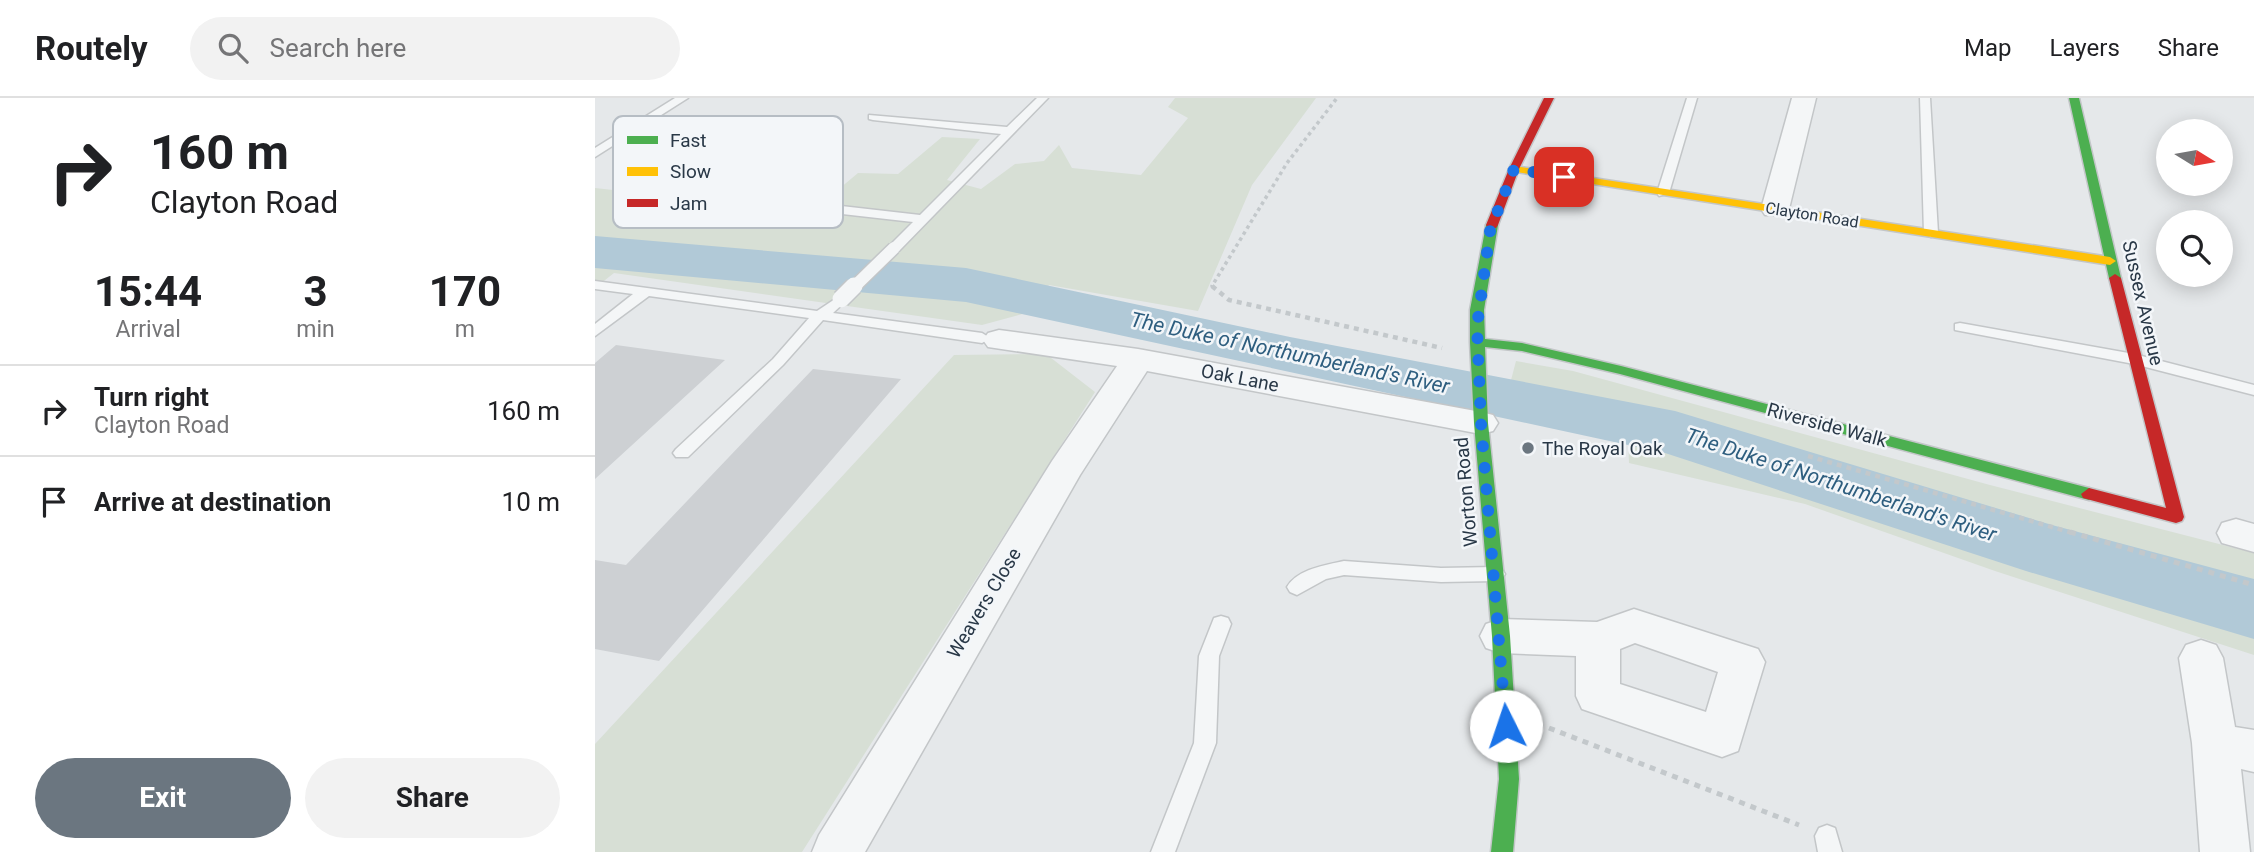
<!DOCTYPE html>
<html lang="en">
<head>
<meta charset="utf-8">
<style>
	:root { --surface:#fff; --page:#f2f2f2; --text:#202124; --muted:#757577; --line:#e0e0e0; --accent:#6b7680 }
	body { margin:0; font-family:Roboto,sans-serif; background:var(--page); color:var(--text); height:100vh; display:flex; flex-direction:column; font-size:26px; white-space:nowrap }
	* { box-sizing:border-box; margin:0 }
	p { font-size:23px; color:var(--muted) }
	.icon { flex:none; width:38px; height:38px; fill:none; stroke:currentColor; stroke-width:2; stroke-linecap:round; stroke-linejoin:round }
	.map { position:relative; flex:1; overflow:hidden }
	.panel { display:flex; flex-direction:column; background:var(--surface); width:595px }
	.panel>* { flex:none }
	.hud { background:#fff; color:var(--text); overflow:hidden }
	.needle { width:46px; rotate:101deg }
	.buttons { position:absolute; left:1561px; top:21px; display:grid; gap:14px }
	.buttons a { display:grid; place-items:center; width:77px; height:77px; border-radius:50%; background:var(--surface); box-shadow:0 4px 18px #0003; font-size:35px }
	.pin { position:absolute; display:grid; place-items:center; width:60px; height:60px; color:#fff; margin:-30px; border-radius:14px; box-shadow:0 4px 10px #0006 }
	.me { position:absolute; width:77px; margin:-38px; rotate:356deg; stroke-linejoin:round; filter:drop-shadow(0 0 5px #0008) }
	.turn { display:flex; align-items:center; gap:24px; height:147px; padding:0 35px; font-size:32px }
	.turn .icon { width:91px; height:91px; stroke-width:2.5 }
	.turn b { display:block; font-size:49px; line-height:60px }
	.eta { display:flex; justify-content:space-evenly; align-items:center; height:119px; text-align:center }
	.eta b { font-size:42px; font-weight:700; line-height:49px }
	.cta { display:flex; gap:14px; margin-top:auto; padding:14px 35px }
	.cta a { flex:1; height:80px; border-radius:42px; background:var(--accent); color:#fff; font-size:28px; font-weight:700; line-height:80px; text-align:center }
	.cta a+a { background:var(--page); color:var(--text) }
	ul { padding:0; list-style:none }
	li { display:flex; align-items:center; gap:21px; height:91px; padding:0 35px; border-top:2px solid var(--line) }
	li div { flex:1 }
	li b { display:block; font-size:26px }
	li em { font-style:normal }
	header { display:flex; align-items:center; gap:42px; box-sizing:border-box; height:98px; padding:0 35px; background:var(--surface); border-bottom:2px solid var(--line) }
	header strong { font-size:33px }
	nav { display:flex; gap:38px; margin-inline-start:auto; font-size:24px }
	.search { width:490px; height:63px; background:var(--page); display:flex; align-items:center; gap:18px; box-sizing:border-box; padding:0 24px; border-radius:38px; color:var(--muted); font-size:26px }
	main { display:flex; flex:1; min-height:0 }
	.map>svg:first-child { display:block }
	.green { fill:#d7dfd5 }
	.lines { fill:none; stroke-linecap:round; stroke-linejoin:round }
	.river { fill:#b1c9d7; fill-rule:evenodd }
	.building { fill:#cdd0d3 }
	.lane-casing { stroke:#c3c6c8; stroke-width:3 }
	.street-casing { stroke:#c3c6c8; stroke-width:3 }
	.fast-casing { stroke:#c3c6c8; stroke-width:3 }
	.slow-casing { stroke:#c3c6c8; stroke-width:3 }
	.jam-casing { stroke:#c3c6c8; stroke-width:3 }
	.path-far2 { stroke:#c3c8cb; stroke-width:3.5; stroke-dasharray:3.5 3.5; stroke-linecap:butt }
	.path-far1 { stroke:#c3c8cb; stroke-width:4.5; stroke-dasharray:5 5; stroke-linecap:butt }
	.path { stroke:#c3c8cb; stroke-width:5; stroke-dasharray:6 6; stroke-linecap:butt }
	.lane { fill:#f4f6f7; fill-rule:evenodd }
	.street { fill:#f4f6f7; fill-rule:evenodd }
	.fast { fill:#4caf50; fill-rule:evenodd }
	.slow { fill:#ffc107; fill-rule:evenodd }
	.jam { fill:#c62828; fill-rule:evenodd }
	.lane-bridge-far1-casing { stroke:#c3c6c8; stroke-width:15; stroke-linecap:butt }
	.lane-bridge-casing { stroke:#c3c6c8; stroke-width:20; stroke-linecap:butt }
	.lane-bridge-far1 { stroke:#f4f6f7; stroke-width:12 }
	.lane-bridge { stroke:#f4f6f7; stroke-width:17 }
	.route { stroke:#1a73e8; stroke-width:12; stroke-dasharray:0 21.6 }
	.poi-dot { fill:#6b7680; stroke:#f3f6f9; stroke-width:2.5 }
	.labels { text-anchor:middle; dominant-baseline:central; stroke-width:5; stroke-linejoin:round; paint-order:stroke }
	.far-street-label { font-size:16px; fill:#293847; stroke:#f3f6f9 }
	.street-label { font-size:19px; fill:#293847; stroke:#f3f6f9 }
	.poi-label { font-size:19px; fill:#293847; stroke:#f3f6f9; text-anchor:start }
	.water-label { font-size:21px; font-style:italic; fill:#2e5e7f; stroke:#f3f6f9 }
	.key { fill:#f3f6f9; stroke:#b6bdc4; stroke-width:2 }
	.key-label { font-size:19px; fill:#293847 }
</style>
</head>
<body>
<header>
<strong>Routely</strong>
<div class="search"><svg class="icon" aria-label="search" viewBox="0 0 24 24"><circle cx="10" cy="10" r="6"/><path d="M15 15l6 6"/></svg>Search here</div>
<nav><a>Map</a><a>Layers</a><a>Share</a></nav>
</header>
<main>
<section class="panel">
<div class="hud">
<div class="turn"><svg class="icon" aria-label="right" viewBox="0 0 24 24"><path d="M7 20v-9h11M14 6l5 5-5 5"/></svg><div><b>160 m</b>Clayton Road</div></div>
</div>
<div class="eta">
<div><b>15:44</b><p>Arrival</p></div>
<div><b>3</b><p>min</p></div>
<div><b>170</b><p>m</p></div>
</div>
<ul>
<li><svg class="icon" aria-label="right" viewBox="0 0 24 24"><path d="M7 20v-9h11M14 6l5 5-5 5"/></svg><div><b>Turn right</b><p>Clayton Road</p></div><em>160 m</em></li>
<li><svg class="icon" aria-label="arrive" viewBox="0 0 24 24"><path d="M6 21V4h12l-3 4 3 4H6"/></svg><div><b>Arrive at destination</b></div><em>10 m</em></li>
</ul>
<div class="cta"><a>Exit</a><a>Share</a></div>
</section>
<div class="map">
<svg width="1659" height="754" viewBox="0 0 1659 754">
	<rect width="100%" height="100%" fill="#e5e8ea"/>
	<path class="green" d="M 580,0 L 721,0 L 657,87 L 603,213 L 454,187 L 431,215 L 387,227 L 19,175 L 0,190 L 0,90 L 117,103 L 232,101 L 263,75 L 303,76 L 347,39 L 385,41 L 352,82 L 386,91 L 420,66 L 449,63 L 464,47 L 477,70 L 546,77 L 593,20 L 573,9 Z
		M 451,256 L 500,294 L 207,754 L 0,754 L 0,646 L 359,257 Z
		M 921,263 L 978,273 L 1395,387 L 1659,455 L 1659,498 L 1553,469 L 1111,336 L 915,286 Z
		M 1033,340 L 1099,353 L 1659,525 L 1659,557 L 1400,473 L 1210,406 L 1034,365 Z"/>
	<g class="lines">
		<path class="river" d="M 0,138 L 371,170 L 695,239 L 1080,313 L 1457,427 L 1659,481 L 1659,541 L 1431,473 L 1070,355 L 371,204 L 0,170 Z"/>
	</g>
	<path class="building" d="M 21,247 L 130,262 L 0,381 L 0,265 Z
		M 218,271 L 306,281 L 64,563 L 0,551 L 0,462 L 31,467 Z"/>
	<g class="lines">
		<g class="lane-casing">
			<path id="lane" d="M 80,0 L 93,0 L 0,59 L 0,50 Z
				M 442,0 L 453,0 L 304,153 L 299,154 L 292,150 L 318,124 L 185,109 L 179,105 L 185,101 L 325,117 L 406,36 L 278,22 L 274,21 L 274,17 L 412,29 Z
				M 1092,0 L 1102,0 L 1074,95 L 1064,98 L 1062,95 Z
				M 1325,0 L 1335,0 L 1343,135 L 1336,139 L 1329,135 Z
				M 0,183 L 222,213 L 246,197 L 253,201 L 238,215 L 387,235 L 395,240 L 387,245 L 228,222 L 188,267 L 93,359 L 81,359 L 78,355 L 81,351 L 178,261 L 214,220 L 54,198 L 0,238 L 0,226 L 38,196 L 0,191 Z
				M 1365,225 L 1539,256 L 1659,287 L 1659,297 L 1539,266 L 1360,232 L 1360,226 Z
				M 749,463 L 846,470 L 900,469 L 907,471 L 910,476 L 907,481 L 900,483 L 846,484 L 749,477 L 731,481 L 702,497 L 695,494 L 692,489 C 702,471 731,467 749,463 Z
				M 626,518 L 633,520 L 636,526 L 624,558 L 621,645 L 580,754 L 556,754 L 599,645 L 604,558 L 619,520 Z
				M 1232,727 L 1240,730 L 1247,754 L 1223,754 L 1220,738 L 1224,730 Z"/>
		</g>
		<g class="street-casing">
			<path id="street" d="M 1197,0 L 1221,0 L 1194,111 L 1190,117 L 1170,117 L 1166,111 Z
				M 404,232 L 543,251 L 886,314 L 898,317 L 903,325 L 898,333 L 886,336 L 552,273 L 485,377 L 270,754 L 217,754 L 224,737 L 457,363 L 522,268 L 393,249 L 388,242 L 393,235 Z
				M 1641,421 L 1659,426 L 1659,454 L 1627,445 L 1622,435 L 1627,425 Z
				M 1039,511 L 1163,551 L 1170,564 L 1143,653 L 1127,659 L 987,611 L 981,598 L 981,558 L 906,555 L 891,550 L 885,538 L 891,526 L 906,521 L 1002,524 ZM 1040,545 L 1123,574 L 1111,614 L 1025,586 L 1025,551 Z
				M 1606,542 L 1621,547 L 1628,560 L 1640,629 L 1659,632 L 1659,674 L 1646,671 L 1655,754 L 1605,754 L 1597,645 L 1584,560 L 1591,547 Z"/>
		</g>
		<g class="fast-casing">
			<path id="fast" d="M 1474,0 L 1484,0 L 1526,180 L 1524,183 L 1516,183 L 1514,180 Z
				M 897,123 L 903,127 L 889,212 L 890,241 L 927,245 L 1026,268 L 1494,390 L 1502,396 L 1494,402 L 1025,276 L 927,253 L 890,249 L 893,325 L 915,538 L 924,681 L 918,754 L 896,754 L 904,681 L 897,538 L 879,325 L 875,244 L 875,212 L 891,127 Z"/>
		</g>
		<g class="slow-casing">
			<path id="slow" d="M 919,68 L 1515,159 L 1521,163 L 1515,167 L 915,73 L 914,71 Z"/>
		</g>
		<g class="jam-casing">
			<path id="jam" d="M 949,0 L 959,0 L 924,71 L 903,127 L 901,130 L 893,130 L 891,127 L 914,71 Z
				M 1520,176 L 1526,180 L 1589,419 L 1587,423 L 1581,425 L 1488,400 L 1486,396 L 1494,390 L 1571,410 L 1514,180 Z"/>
		</g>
		<path class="path-far2" d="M 619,190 L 617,188 L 692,65 L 742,0"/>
		<path class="path-far1" d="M 617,188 L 634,202 L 847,250
			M 1213,358 L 1481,436"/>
		<path class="path" d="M 1475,434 L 1659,487
			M 954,630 L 1204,727"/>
		<use href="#lane" class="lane"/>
		<use href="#street" class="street"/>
		<use href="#fast" class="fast"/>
		<use href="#slow" class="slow"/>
		<use href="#jam" class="jam"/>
		<g class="lane-bridge-far1-casing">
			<path id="lane-bridge-far1" d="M 258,190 L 299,150"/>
		</g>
		<g class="lane-bridge-casing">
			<path id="lane-bridge" d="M 246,201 L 259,188"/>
		</g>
		<use href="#lane-bridge-far1" class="lane-bridge-far1"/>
		<use href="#lane-bridge" class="lane-bridge"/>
	</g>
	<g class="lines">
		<path class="route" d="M 911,628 L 886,325 L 882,228 L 895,133 L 919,71 L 969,79"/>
	</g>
	<circle class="poi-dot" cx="933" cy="350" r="7"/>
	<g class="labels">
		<g class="far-street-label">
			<text transform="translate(1217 117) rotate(9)">Clayton Road</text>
		</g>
		<g class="street-label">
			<text transform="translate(1548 205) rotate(77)">Sussex Avenue</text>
			<text transform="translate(645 280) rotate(11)">Oak Lane</text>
			<text transform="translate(1232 327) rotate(15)">Riverside Walk</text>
			<text transform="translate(871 394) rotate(-95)">Worton Road</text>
			<text transform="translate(389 505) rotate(-59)">Weavers Close</text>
		</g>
		<g class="poi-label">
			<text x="947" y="350">The Royal Oak</text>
		</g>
		<g class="water-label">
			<text transform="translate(695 255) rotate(12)">The Duke of Northumberland's River</text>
			<text transform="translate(1246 387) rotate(18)">The Duke of Northumberland's River</text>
		</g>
	</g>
	<rect x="18" y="18" width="230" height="112" rx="10" class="key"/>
	<rect x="32" y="38" width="31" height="8" fill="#4caf50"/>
	<rect x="32" y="69" width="31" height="9" fill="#ffc107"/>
	<rect x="32" y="101" width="31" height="8" fill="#c62828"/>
	<g class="key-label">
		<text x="75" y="49">Fast</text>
		<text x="75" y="80">Slow</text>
		<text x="75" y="112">Jam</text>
	</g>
</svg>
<div class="buttons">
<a><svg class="needle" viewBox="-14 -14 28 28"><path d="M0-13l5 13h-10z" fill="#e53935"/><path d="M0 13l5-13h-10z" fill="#757577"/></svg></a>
<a><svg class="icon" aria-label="search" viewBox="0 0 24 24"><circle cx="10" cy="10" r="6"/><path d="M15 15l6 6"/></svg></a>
</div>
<div class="pin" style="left:969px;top:79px;background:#d93025"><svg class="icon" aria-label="arrive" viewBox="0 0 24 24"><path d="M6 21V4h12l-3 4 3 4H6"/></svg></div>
<svg class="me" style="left:911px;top:628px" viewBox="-20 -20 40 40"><circle r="19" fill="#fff"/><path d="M0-13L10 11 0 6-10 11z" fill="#1a73e8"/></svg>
</div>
</main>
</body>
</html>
